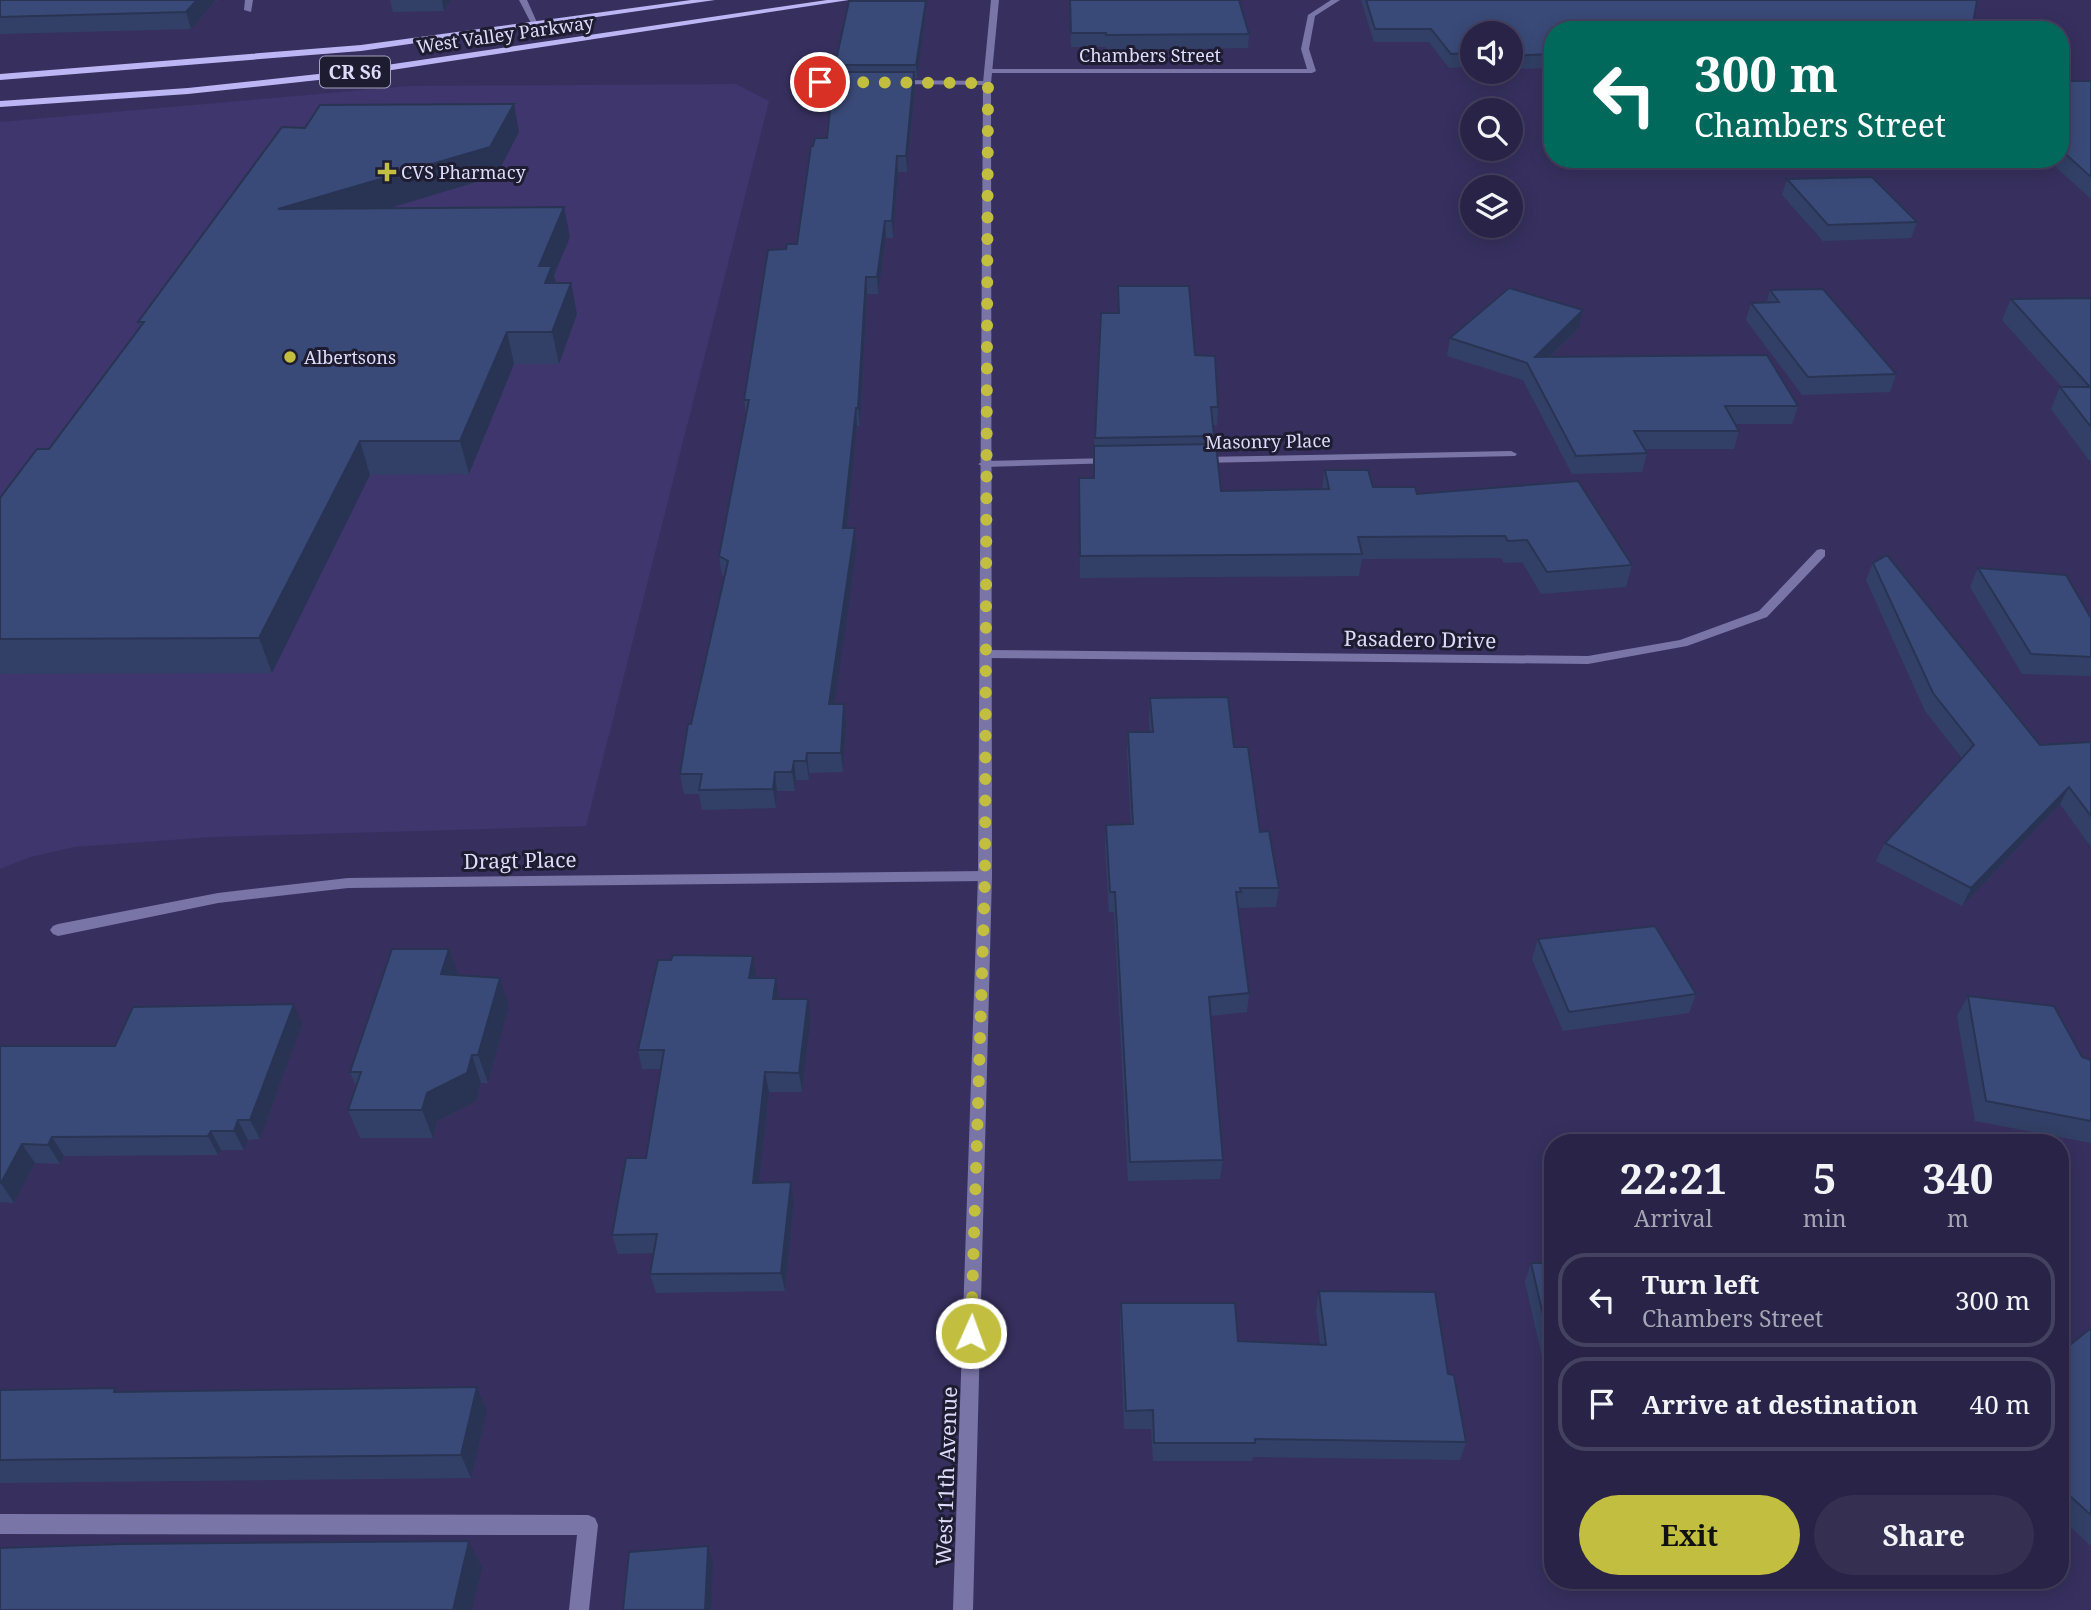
<!DOCTYPE html>
<html lang="en">
<head>
<meta charset="utf-8">
<style>
	:root { --surface:#292447; --page:#353052; --text:#f1f3f6; --muted:#a5a4b4; --line:#454160; --accent:#c1be40 }
	body { margin:0; font-family:"Noto Serif",serif; background:var(--page); color:var(--text); height:100vh; display:flex; flex-direction:column; font-size:26px; white-space:nowrap }
	* { box-sizing:border-box; margin:0 }
	p { font-size:23px; color:var(--muted) }
	.icon { flex:none; width:38px; height:38px; fill:none; stroke:currentColor; stroke-width:2; stroke-linecap:round; stroke-linejoin:round }
	.map { position:relative; flex:1; overflow:hidden }
	.drawer { position:absolute; left:1544px; top:1134px; width:525px; height:455px; display:flex; flex-direction:column; background:var(--surface); border-radius:28px; box-shadow:0 4px 18px #0003,0 0 0 2px var(--line) }
	.drawer>* { flex:none }
	.top-card { position:absolute; left:1544px; top:21px; width:525px; height:147px; border-radius:28px; box-shadow:0 4px 18px #0003,0 0 0 2px var(--line); background:#00695c; color:#fff; overflow:hidden }
	.buttons { position:absolute; left:1460px; top:21px; display:grid; gap:14px }
	.buttons a { display:grid; place-items:center; width:63px; height:63px; border-radius:50%; background:var(--surface); box-shadow:0 4px 18px #0003,0 0 0 2px var(--line); font-size:35px }
	.pin { position:absolute; display:grid; place-items:center; width:60px; height:60px; color:#fff; margin:-30px; border:4px solid #fff; border-radius:50%; box-shadow:0 2px 7px #0007 }
	.me { position:absolute; width:77px; margin:-38px; rotate:2deg; stroke-linejoin:round; filter:drop-shadow(0 0 5px #0008) }
	.turn { display:flex; align-items:center; gap:24px; height:147px; padding:0 35px; font-size:32px }
	.turn .icon { width:91px; height:91px; stroke-width:2.5 }
	.turn b { display:block; font-size:49px; line-height:60px }
	.eta { display:flex; justify-content:space-evenly; align-items:center; height:119px; text-align:center }
	.eta b { font-size:42px; font-weight:700; line-height:49px }
	.primary-button { display:flex; gap:14px; margin-top:auto; padding:14px 35px }
	.primary-button a { flex:1; height:80px; border-radius:42px; background:var(--accent); color:#111; font-size:28px; font-weight:700; line-height:80px; text-align:center }
	.primary-button a+a { background:var(--page); color:var(--text) }
	ul { padding:0; list-style:none }
	li { display:flex; align-items:center; gap:21px; height:94px; margin:0 14px 10px; padding:0 21px; border:4px solid var(--line); border-radius:28px }
	li div { flex:1 }
	li b { display:block; font-size:26px }
	li em { font-style:normal }
	.map>svg:first-child { display:block }
	.built { fill:#3e366c }
	.lines { fill:none; stroke-linecap:round; stroke-linejoin:round }
	.minor { fill:#7a75a7; fill-rule:evenodd }
	.tertiary { fill:#7a75a7; fill-rule:evenodd }
	.primary { fill:#bcb7f4; fill-rule:evenodd }
	.wall { fill:#324067 }
	.shaded-wall { fill:#293454 }
	.building { fill:#3a4a78; stroke:#293454; stroke-width:2 }
	.route { stroke:#c1be40; stroke-width:12; stroke-dasharray:0 21.6 }
	.poi-dot { fill:#c1be40; stroke:#1e1c31; stroke-width:2.5 }
	.labels { text-anchor:middle; dominant-baseline:central; stroke-width:6; stroke-linejoin:round; paint-order:stroke }
	.far-street-label { font-size:18px; fill:#dddbf9; stroke:#1e1c31 }
	.far-poi-label { font-size:18px; fill:#dddbf9; stroke:#1e1c31; text-anchor:start }
	.shield { fill:#1e1c31; stroke:#a4a2bd; stroke-width:2 }
	.shield-label { font-size:19px; font-weight:bold; fill:#dddbf9 }
	.street-label { font-size:21px; fill:#dddbf9; stroke:#1e1c31 }
</style>
</head>
<body>
<div class="map">
<svg width="2091" height="1610" viewBox="0 0 2091 1610">
	<rect width="100%" height="100%" fill="#37305f"/>
	<path class="built" d="M 736,84 L 769,101 L 586,826 L 213,837 L 74,847 L 30,857 L 0,869 L 0,122 L 409,86 Z"/>
	<g class="lines">
		<path class="minor" d="M 245,0 L 253,0 L 251,12 L 244,10 Z
			M 519,0 L 527,0 L 539,27 L 533,27 Z
			M 1331,0 L 1340,0 L 1315,16 L 1309,49 L 1316,71 L 1312,73 L 988,73 L 984,71 L 988,69 L 1307,69 L 1301,49 L 1308,15 Z
			M 805,80 L 852,80 L 856,82 L 852,84 L 802,84 L 802,80 Z
			M 897,80 L 987,81 L 991,83 L 987,85 L 894,84 L 894,80 Z
			M 1511,451 L 1517,454 L 1515,456 L 1201,463 L 1195,460 L 1201,457 Z
			M 1110,458 L 1116,461 L 1114,463 L 984,467 L 978,464 L 984,461 Z
			M 1821,549 L 1825,550 L 1825,556 L 1767,617 L 1687,646 L 1588,664 L 985,658 L 979,654 L 985,650 L 1588,656 L 1680,640 L 1759,611 L 1817,550 Z
			M 985,871 L 990,872 L 992,876 L 990,880 L 985,881 L 348,888 L 218,903 L 58,936 L 53,934 L 50,930 L 53,926 L 58,924 L 218,893 L 348,878 Z
			M 0,1514 L 588,1515 L 595,1518 L 598,1525 L 589,1610 L 569,1610 L 577,1535 L 0,1534 Z"/>
		<path class="tertiary" d="M 991,0 L 999,0 L 991,83 L 992,876 L 973,1610 L 953,1610 L 978,876 L 983,83 Z"/>
		<path class="primary" d="M 691,0 L 715,0 L 361,51 L 0,80 L 0,74 L 361,45 Z
			M 827,0 L 849,0 L 346,77 L 188,94 L 0,107 L 0,101 L 188,88 L 346,71 Z"/>
	</g>
	<path class="wall" d="M 0,0 L 219,0 L 215,1 L 191,29 L 0,34 Z
		M 390,0 L 451,0 L 444,11 L 393,12 Z
		M 1070,0 L 1249,34 L 1248,48 L 1106,50 L 1106,47 L 1071,47 Z
		M 1361,0 L 1977,0 L 1552,30 L 1552,68 L 1510,69 L 1510,33 L 1472,33 L 1472,71 L 1467,71 L 1464,67 L 1449,68 L 1429,42 L 1374,42 Z
		M 926,13 L 917,78 L 915,78 L 915,87 L 907,172 L 898,172 L 893,238 L 886,238 L 878,294 L 867,294 L 860,426 L 857,426 L 847,528 L 855,528 L 857,547 L 834,704 L 844,704 L 846,723 L 843,772 L 809,773 L 809,780 L 796,780 L 795,791 L 777,791 L 776,808 L 702,810 L 699,794 L 684,794 L 680,774 L 725,576 L 722,575 L 719,556 L 746,415 L 744,400 L 786,249 L 797,244 L 813,146 L 827,138 L 836,72 L 835,65 Z
		M 2060,81 L 2091,81 L 2091,199 L 2047,159 L 2060,159 Z
		M 519,132 L 496,176 L 389,208 L 570,237 L 554,275 L 556,283 L 571,283 L 577,314 L 559,364 L 514,364 L 469,474 L 370,475 L 272,673 L 0,674 L 0,498 L 49,449 L 140,327 L 138,322 Z
		M 1787,179 L 1917,222 L 1911,238 L 1823,241 L 1782,195 Z
		M 1118,286 L 1195,355 L 1218,407 L 1217,425 L 1213,425 L 1214,444 L 1221,491 L 1322,489 L 1325,470 L 1373,487 L 1417,494 L 1632,565 L 1626,587 L 1541,594 L 1522,562 L 1504,563 L 1501,558 L 1362,559 L 1359,576 L 1080,578 L 1079,478 L 1094,478 L 1094,446 L 1101,313 L 1118,313 Z
		M 1770,290 L 1896,374 L 1890,392 L 1802,395 L 1746,320 L 1751,303 L 1767,302 Z
		M 2091,298 L 2091,463 L 2051,409 L 2060,387 L 2062,387 L 2002,320 L 2011,299 Z
		M 1579,328 L 1550,357 L 1798,406 L 1792,424 L 1735,424 L 1739,431 L 1734,449 L 1644,449 L 1647,453 L 1642,472 L 1572,474 L 1523,380 L 1447,356 L 1450,338 Z
		M 1873,563 L 2040,745 L 2091,742 L 2091,847 L 2060,804 L 1962,906 L 1876,861 L 1885,843 L 1962,758 L 1925,711 L 1866,580 Z
		M 1978,568 L 2091,618 L 2091,676 L 2022,674 L 1970,587 Z
		M 1150,698 L 1234,747 L 1260,832 L 1279,888 L 1276,907 L 1239,908 L 1249,993 L 1247,1012 L 1210,1016 L 1223,1160 L 1220,1179 L 1128,1181 L 1114,912 L 1109,912 L 1105,844 L 1106,825 L 1131,824 L 1127,752 L 1128,732 L 1150,732 L 1149,717 Z
		M 1538,939 L 1696,994 L 1689,1013 L 1563,1031 L 1532,959 Z
		M 458,975 L 509,1006 L 488,1083 L 481,1083 L 476,1101 L 437,1121 L 433,1138 L 360,1138 L 348,1110 L 356,1086 L 350,1072 Z
		M 756,975 L 755,978 L 779,999 L 811,1018 L 802,1092 L 769,1092 L 759,1183 L 791,1182 L 794,1201 L 785,1291 L 656,1293 L 650,1274 L 654,1253 L 618,1254 L 612,1235 L 646,1158 L 661,1069 L 642,1069 L 638,1050 Z
		M 1968,996 L 2082,1057 L 2091,1060 L 2091,1143 L 1975,1121 L 1957,1016 Z
		M 302,1024 L 260,1139 L 248,1140 L 244,1150 L 221,1150 L 218,1155 L 64,1156 L 60,1164 L 35,1163 L 14,1203 L 0,1202 L 0,1046 L 115,1046 Z
		M 1531,1263 L 1552,1263 L 1552,1392 L 1550,1392 L 1525,1282 Z
		M 1319,1291 L 1448,1374 L 1466,1442 L 1460,1460 L 1253,1457 L 1252,1461 L 1153,1461 L 1151,1429 L 1124,1429 L 1120,1321 L 1121,1303 L 1238,1341 L 1320,1344 L 1316,1310 Z
		M 2091,1328 L 2091,1546 L 2060,1517 L 2060,1353 Z
		M 477,1387 L 487,1411 L 471,1478 L 0,1483 L 0,1390 L 118,1392 Z"/>
	<path class="shaded-wall" d="M 197,0 L 215,0 L 215,1 L 191,29 L 186,12 Z
		M 442,0 L 451,0 L 444,11 Z
		M 926,1 L 926,13 L 917,78 L 916,65 Z
		M 914,72 L 915,87 L 907,172 L 906,156 Z
		M 514,104 L 519,132 L 496,176 L 287,239 L 278,209 Z
		M 897,156 L 898,172 L 893,238 L 892,221 Z
		M 564,207 L 570,237 L 554,275 L 559,297 L 552,314 L 539,266 Z
		M 885,221 L 886,238 L 878,294 L 877,277 Z
		M 866,277 L 867,294 L 860,426 L 858,408 Z
		M 571,283 L 577,314 L 559,364 L 552,332 Z
		M 1583,310 L 1579,328 L 1532,374 L 1535,357 Z
		M 507,332 L 514,364 L 469,474 L 460,441 Z
		M 856,408 L 857,426 L 845,547 L 843,528 Z
		M 360,441 L 370,475 L 272,673 L 259,638 Z
		M 855,528 L 857,547 L 832,723 L 829,704 Z
		M 844,704 L 846,723 L 843,772 L 841,753 Z
		M 807,753 L 809,773 L 809,780 L 806,761 Z
		M 794,761 L 796,780 L 795,791 L 792,772 Z
		M 775,772 L 777,791 L 776,808 L 773,789 Z
		M 2069,787 L 2060,804 L 1962,906 L 1971,888 Z
		M 449,949 L 459,977 L 441,974 Z
		M 753,956 L 756,975 L 752,998 L 749,978 Z
		M 500,978 L 509,1006 L 488,1083 L 478,1055 Z
		M 776,978 L 779,998 L 776,1018 L 773,999 Z
		M 808,999 L 811,1018 L 802,1092 L 799,1073 Z
		M 294,1004 L 302,1024 L 260,1139 L 250,1120 Z
		M 472,1055 L 481,1083 L 476,1101 L 437,1121 L 433,1138 L 422,1110 L 427,1093 Z
		M 765,1072 L 769,1092 L 757,1202 L 753,1183 Z
		M 238,1120 L 248,1140 L 244,1150 L 234,1131 Z
		M 211,1131 L 221,1150 L 218,1155 L 208,1136 Z
		M 52,1137 L 64,1156 L 60,1164 L 48,1145 Z
		M 22,1144 L 35,1163 L 14,1203 L 1,1183 Z
		M 791,1182 L 794,1201 L 785,1291 L 781,1273 Z
		M 477,1387 L 487,1411 L 471,1478 L 461,1455 Z
		M 469,1541 L 482,1568 L 472,1610 L 453,1610 Z
		M 708,1546 L 713,1563 L 711,1610 L 705,1610 Z"/>
	<path class="building" d="M 0,0 L 197,0 L 186,12 L 0,17 Z
		M 1070,0 L 1239,0 L 1249,34 L 1106,35 L 1106,33 L 1071,33 Z
		M 1366,0 L 1977,0 L 1972,30 L 1552,30 L 1552,54 L 1510,56 L 1510,33 L 1472,33 L 1472,58 L 1469,58 L 1466,53 L 1451,54 L 1431,29 L 1375,29 Z
		M 849,1 L 926,1 L 916,65 L 835,65 Z
		M 834,72 L 914,72 L 906,156 L 897,156 L 892,221 L 885,221 L 877,277 L 866,277 L 858,408 L 856,408 L 843,528 L 855,528 L 829,704 L 844,704 L 841,753 L 807,753 L 806,761 L 794,761 L 792,772 L 775,772 L 773,789 L 699,790 L 702,774 L 680,774 L 688,724 L 691,724 L 728,561 L 719,556 L 749,400 L 744,400 L 768,250 L 786,249 L 787,244 L 797,244 L 811,146 L 813,146 L 815,138 L 827,138 Z
		M 2060,81 L 2091,81 L 2091,177 L 2060,149 Z
		M 514,104 L 490,147 L 278,209 L 564,207 L 539,266 L 552,266 L 545,283 L 571,283 L 552,332 L 507,332 L 460,441 L 360,441 L 259,638 L 0,639 L 0,498 L 37,449 L 49,449 L 144,322 L 138,322 L 282,127 L 305,128 L 320,105 Z
		M 1872,177 L 1917,222 L 1828,225 L 1787,179 Z
		M 1118,286 L 1189,286 L 1195,355 L 1215,356 L 1218,407 L 1211,407 L 1214,436 L 1095,438 L 1101,313 L 1119,313 Z
		M 1509,288 L 1583,310 L 1535,357 L 1767,355 L 1798,406 L 1725,406 L 1739,431 L 1634,431 L 1647,453 L 1576,456 L 1527,363 L 1450,338 Z
		M 1823,289 L 1896,374 L 1808,377 L 1751,303 L 1779,302 L 1770,290 Z
		M 2091,298 L 2091,427 L 2060,387 L 2090,387 L 2011,299 Z
		M 1216,444 L 1221,491 L 1329,489 L 1325,470 L 1368,470 L 1373,487 L 1415,487 L 1417,494 L 1578,481 L 1632,565 L 1547,572 L 1527,540 L 1508,541 L 1505,536 L 1358,537 L 1362,554 L 1080,556 L 1079,478 L 1094,478 L 1094,446 Z
		M 1887,555 L 2040,745 L 2091,742 L 2091,816 L 2069,787 L 1971,888 L 1885,843 L 1974,745 L 1933,693 L 1873,563 Z
		M 1978,568 L 2066,575 L 2091,618 L 2091,657 L 2031,654 Z
		M 1228,697 L 1234,747 L 1248,747 L 1260,832 L 1269,831 L 1279,888 L 1240,888 L 1241,892 L 1236,892 L 1249,993 L 1209,997 L 1223,1160 L 1130,1162 L 1115,892 L 1110,892 L 1106,825 L 1133,824 L 1128,732 L 1153,732 L 1150,698 Z
		M 1655,926 L 1696,994 L 1569,1012 L 1538,939 Z
		M 392,949 L 449,949 L 441,974 L 500,978 L 478,1055 L 472,1055 L 467,1073 L 427,1093 L 422,1110 L 348,1110 L 361,1072 L 350,1072 Z
		M 673,955 L 753,956 L 749,978 L 776,978 L 773,999 L 808,999 L 799,1073 L 765,1072 L 753,1183 L 791,1182 L 781,1273 L 650,1274 L 657,1234 L 612,1235 L 626,1158 L 646,1158 L 664,1050 L 638,1050 L 658,960 L 671,960 Z
		M 1968,996 L 2054,1006 L 2082,1057 L 2091,1060 L 2091,1121 L 1986,1101 Z
		M 294,1004 L 250,1120 L 238,1120 L 234,1131 L 211,1131 L 208,1136 L 52,1137 L 48,1145 L 22,1144 L 1,1183 L 0,1183 L 0,1046 L 115,1046 L 133,1007 Z
		M 1531,1263 L 1552,1263 L 1552,1354 Z
		M 1319,1291 L 1435,1292 L 1448,1374 L 1454,1375 L 1466,1442 L 1255,1439 L 1255,1443 L 1154,1443 L 1153,1410 L 1126,1411 L 1121,1303 L 1235,1303 L 1238,1341 L 1326,1345 Z
		M 2091,1328 L 2091,1515 L 2060,1487 L 2060,1353 Z
		M 477,1387 L 461,1455 L 0,1460 L 0,1390 L 115,1388 L 114,1392 Z
		M 469,1541 L 453,1610 L 0,1610 L 0,1548 L 121,1544 Z
		M 708,1546 L 705,1610 L 623,1610 L 629,1552 Z"/>
	<g class="lines">
		<path class="route" d="M 820,82 L 988,83 L 985,876 L 971,1333"/>
	</g>
	<g class="poi-dot">
		<path d="M383.5 161.5h7v7h7v7h-7v7h-7v-7h-7v-7h7z"/>
		<circle cx="290" cy="357" r="7"/>
	</g>
	<g class="labels">
		<g class="far-street-label">
			<text transform="translate(505 34) rotate(-8)">West Valley Parkway</text>
			<text x="1150" y="55">Chambers Street</text>
			<text transform="translate(1268 441) rotate(-1)">Masonry Place</text>
		</g>
		<g class="far-poi-label">
			<text x="401" y="172">CVS Pharmacy</text>
			<text x="304" y="357">Albertsons</text>
		</g>
		<rect class="shield" x="320" y="56.5" width="70" height="31" rx="5"/>
		<g class="shield-label">
			<text x="355" y="72">CR S6</text>
		</g>
		<g class="street-label">
			<text transform="translate(1420 639) rotate(1)">Pasadero Drive</text>
			<text transform="translate(520 860) rotate(-1)">Dragt Place</text>
			<text transform="translate(946 1476) rotate(-88)">West 11th Avenue</text>
		</g>
	</g>
</svg>
<div class="buttons">
<a><svg class="icon" aria-label="sound" viewBox="0 0 24 24"><path d="M4 9h4l5-4v14l-5-4H4zM17 9q2 3 0 6"/></svg></a>
<a><svg class="icon" aria-label="search" viewBox="0 0 24 24"><circle cx="10" cy="10" r="6"/><path d="M15 15l6 6"/></svg></a>
<a><svg class="icon" aria-label="layers" viewBox="0 0 24 24"><path d="M12 4l9 5-9 5-9-5zM3 14l9 5 9-5"/></svg></a>
</div>
<div class="pin" style="left:820px;top:82px;background:#d93025"><svg class="icon" aria-label="arrive" viewBox="0 0 24 24"><path d="M6 21V4h12l-3 4 3 4H6"/></svg></div>
<svg class="me" style="left:971px;top:1333px" viewBox="-20 -20 40 40"><circle r="17" fill="#c1be40" stroke="#fff" stroke-width="3"/><path d="M0-11L8 9 0 5-8 9z" fill="#fff"/></svg>
<div class="top-card">
<div class="turn"><svg class="icon" aria-label="left" viewBox="0 0 24 24"><path d="M17 20v-9H6M10 6l-5 5 5 5"/></svg><div><b>300 m</b>Chambers Street</div></div>
</div>
<section class="drawer">
<div class="eta">
<div><b>22:21</b><p>Arrival</p></div>
<div><b>5</b><p>min</p></div>
<div><b>340</b><p>m</p></div>
</div>
<ul>
<li><svg class="icon" aria-label="left" viewBox="0 0 24 24"><path d="M17 20v-9H6M10 6l-5 5 5 5"/></svg><div><b>Turn left</b><p>Chambers Street</p></div><em>300 m</em></li>
<li><svg class="icon" aria-label="arrive" viewBox="0 0 24 24"><path d="M6 21V4h12l-3 4 3 4H6"/></svg><div><b>Arrive at destination</b></div><em>40 m</em></li>
</ul>
<div class="primary-button"><a>Exit</a><a>Share</a></div>
</section>
</div>
</body>
</html>
